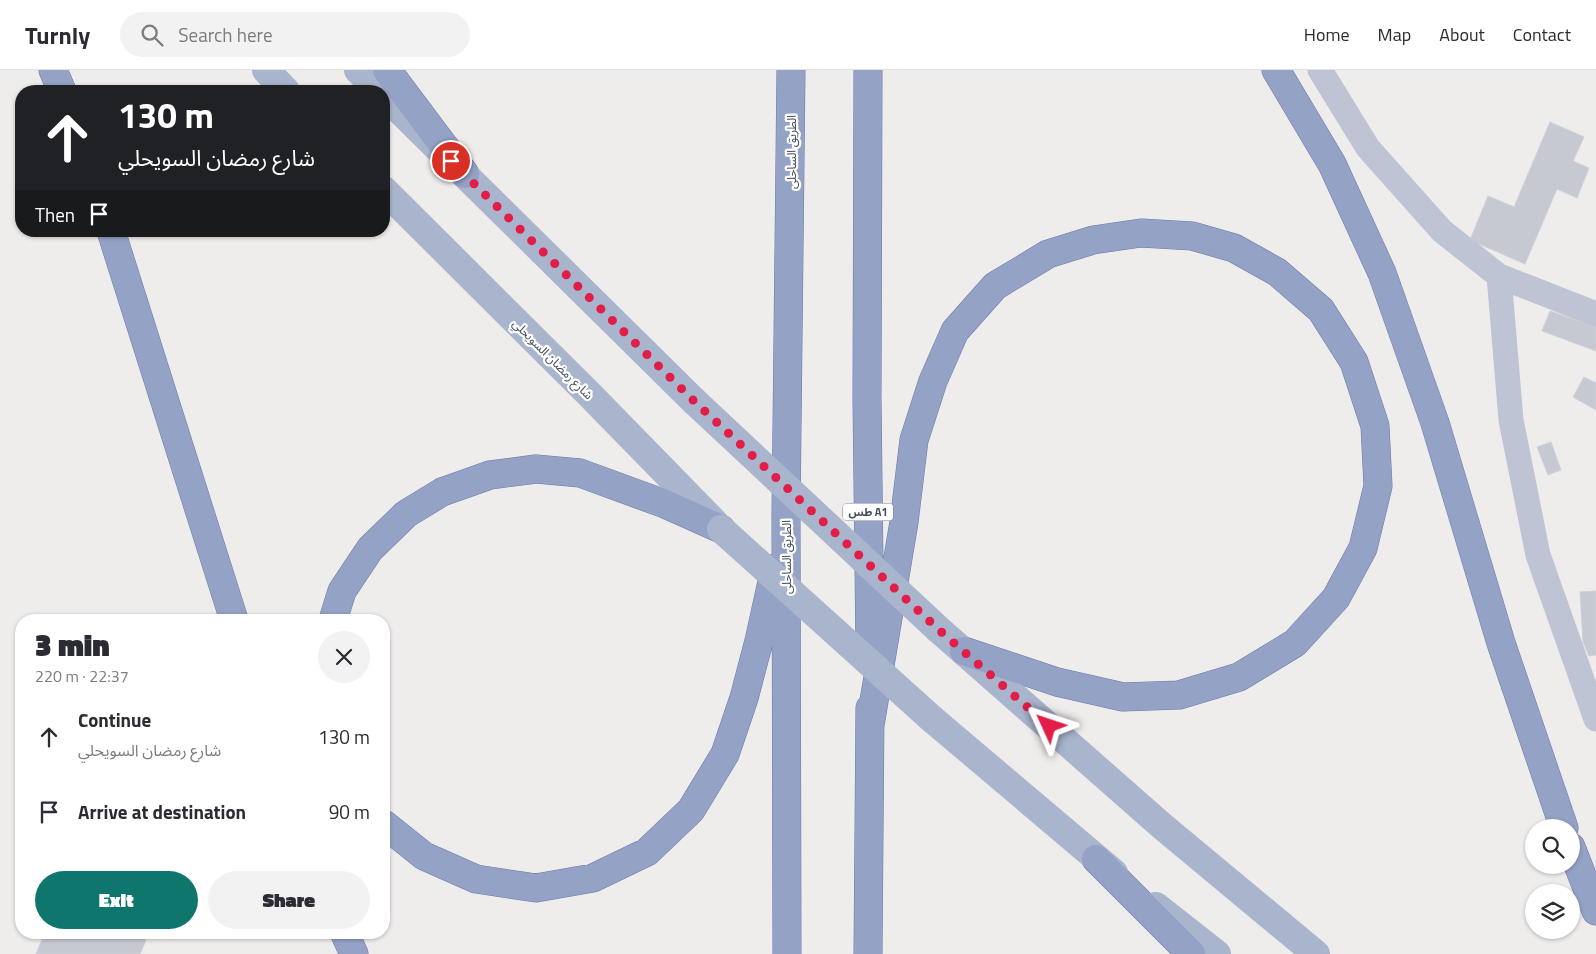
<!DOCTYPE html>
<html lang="en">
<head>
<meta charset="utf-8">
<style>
	:root { --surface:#fff; --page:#f2f2f3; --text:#2b2b33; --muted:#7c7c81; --line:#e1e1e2; --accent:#0f766e }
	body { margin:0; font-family:"Titillium Web","Noto Sans Arabic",sans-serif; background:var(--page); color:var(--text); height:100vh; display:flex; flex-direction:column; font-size:19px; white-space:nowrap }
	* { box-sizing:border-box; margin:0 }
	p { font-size:16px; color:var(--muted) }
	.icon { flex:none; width:28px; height:28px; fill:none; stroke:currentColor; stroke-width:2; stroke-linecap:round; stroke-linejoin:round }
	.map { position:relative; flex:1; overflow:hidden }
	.side { position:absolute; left:15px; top:544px; width:375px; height:325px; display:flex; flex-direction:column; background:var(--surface); border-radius:20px; box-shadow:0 1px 4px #0004 }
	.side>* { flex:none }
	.guide { position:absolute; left:15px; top:15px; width:375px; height:152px; border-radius:20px; box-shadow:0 1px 4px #0004; background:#202124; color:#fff; overflow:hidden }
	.fabs { position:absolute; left:1525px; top:749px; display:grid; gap:10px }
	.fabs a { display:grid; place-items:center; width:55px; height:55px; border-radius:50%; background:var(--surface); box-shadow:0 1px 4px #0004; font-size:25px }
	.pin { position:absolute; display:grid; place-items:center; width:42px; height:42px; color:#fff; margin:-21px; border:2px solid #fff; border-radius:50%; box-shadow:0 1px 5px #0007 }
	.me { position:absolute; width:55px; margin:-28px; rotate:312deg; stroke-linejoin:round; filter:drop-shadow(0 0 4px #0008) }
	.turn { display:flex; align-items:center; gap:18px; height:105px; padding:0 20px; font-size:22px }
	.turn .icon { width:65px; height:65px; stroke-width:2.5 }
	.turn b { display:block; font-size:35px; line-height:42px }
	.then { display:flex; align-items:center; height:48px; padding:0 20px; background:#0003; gap:10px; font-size:19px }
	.round { display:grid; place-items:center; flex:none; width:52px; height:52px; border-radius:26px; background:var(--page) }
	.overview { display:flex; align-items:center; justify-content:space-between; height:85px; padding:0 20px }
	h1 { font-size:30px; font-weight:800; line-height:38px }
	.button { display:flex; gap:10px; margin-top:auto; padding:10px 20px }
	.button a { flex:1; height:58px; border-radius:30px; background:var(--accent); color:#fff; font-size:20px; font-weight:800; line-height:58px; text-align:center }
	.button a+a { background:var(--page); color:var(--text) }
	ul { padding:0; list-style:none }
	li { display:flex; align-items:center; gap:15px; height:75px; padding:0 20px }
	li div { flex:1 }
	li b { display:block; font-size:19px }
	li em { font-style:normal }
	header { display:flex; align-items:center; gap:30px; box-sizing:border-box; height:70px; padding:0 25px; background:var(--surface); border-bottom:1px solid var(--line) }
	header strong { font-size:24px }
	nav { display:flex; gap:28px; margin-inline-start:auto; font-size:18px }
	.search { width:350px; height:45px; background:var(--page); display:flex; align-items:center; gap:12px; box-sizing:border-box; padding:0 18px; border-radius:28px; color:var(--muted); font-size:19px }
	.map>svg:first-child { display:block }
	.building { fill:#c7c9d2; stroke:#cfd0d8 }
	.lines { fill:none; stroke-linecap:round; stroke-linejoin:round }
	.trunk-casing { stroke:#6b7baa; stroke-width:29 }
	.minor { stroke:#bec4d3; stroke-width:25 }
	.primary { stroke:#a9b4cd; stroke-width:28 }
	.trunk { stroke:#94a2c6; stroke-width:28 }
	.primary-bridge { stroke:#a9b4cd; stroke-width:28 }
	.route { stroke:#e11d48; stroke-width:9; stroke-dasharray:0 16.2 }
	.labels { text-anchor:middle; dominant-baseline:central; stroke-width:4.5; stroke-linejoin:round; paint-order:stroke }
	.shield { fill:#fff; stroke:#7b808c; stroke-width:1 }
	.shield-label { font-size:11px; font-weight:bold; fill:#434a5a }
	.street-label { font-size:12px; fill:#434a5a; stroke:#fff }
</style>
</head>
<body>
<header>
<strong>Turnly</strong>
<div class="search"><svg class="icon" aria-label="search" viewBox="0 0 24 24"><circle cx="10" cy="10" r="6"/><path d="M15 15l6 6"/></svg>Search here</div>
<nav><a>Home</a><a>Map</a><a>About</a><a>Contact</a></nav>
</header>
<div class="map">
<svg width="1596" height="884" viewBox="0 0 1596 884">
	<rect width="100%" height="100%" fill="#efecec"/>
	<path class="building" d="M 1550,52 L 1584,67 L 1573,91 L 1589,98 L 1577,128 L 1557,119 L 1525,194 L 1470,170 L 1488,126 L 1514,137 Z
		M 1550,241 L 1596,257 L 1596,281 L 1542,261 Z
		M 1584,307 L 1596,313 L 1596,340 L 1573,327 Z
		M 1551,372 L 1561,400 L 1548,405 L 1537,377 Z
		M 1596,521 L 1596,585 L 1589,586 L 1583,572 L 1580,522 Z
		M 45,862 L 128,862 L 146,870 L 140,884 L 36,884 Z"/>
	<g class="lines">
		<g class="trunk-casing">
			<path id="trunk" d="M 53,0 L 62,21
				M 387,0 L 465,104
				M 868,0 L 867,329 L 870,580
				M 1276,0 L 1332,94 L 1382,203 L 1435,353 L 1501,573 L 1564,758
				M 111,161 L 234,550
				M 333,550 L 342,521 L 370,479 L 406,444 L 442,422 L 490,405 L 536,399 L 580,403 L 665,434 L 721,459
				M 870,655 L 904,452 L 914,370 L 933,311 L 955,261 L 995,216 L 1048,184 L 1093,170 L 1141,163 L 1192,166 L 1234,178 L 1277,202 L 1321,240 L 1354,292 L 1375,356 L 1378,416 L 1363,478 L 1336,528 L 1295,573 L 1239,607 L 1179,625 L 1123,627 L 1057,612 L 964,581
				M 384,754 L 424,786 L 476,809 L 536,818 L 593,808 L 647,782 L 691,740 L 725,684 L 744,628 L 759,571 L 775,498
				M 1571,777 L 1596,841
				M 1096,789 L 1191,884
				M 344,862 L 354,884
				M 787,884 L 786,445 L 791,0
				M 868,884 L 870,638"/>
		</g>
		<path class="minor" d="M 1320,0 L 1368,78 L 1442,161 L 1499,206 L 1596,244
			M 1499,206 L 1511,350 L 1538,485 L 1596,649"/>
		<path class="primary" d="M 266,0 L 286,21
			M 358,0 L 379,21
			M 384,25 L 695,332
			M 384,120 L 590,325 L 721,459
			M 938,559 L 1162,756 L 1316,884
			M 932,649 L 1114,803
			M 1156,836 L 1217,884"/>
		<use href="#trunk" class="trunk"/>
		<path class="primary-bridge" d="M 695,332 L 938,559
			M 721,459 L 932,649"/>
	</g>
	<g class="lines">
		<path class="route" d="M 451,91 L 695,332 L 938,559 L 1049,656"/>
	</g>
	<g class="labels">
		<rect class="shield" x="843" y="433.5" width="50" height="17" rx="4"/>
		<g class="shield-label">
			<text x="868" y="442">طس A1</text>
		</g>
		<g class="street-label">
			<text transform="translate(791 82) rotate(-90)">الطريق الساحلى</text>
			<text transform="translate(553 289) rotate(45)">شارع رمضان السويحلي</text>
			<text transform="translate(786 487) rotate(-90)">الطريق الساحلى</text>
		</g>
	</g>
</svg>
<div class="fabs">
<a><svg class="icon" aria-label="search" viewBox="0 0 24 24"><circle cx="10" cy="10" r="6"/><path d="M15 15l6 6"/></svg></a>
<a><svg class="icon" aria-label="layers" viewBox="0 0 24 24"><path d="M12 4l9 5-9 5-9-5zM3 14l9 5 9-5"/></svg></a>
</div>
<div class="pin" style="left:451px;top:91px;background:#d93025"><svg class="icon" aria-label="arrive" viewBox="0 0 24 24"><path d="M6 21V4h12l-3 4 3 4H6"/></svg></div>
<svg class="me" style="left:1049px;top:656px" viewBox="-20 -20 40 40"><path d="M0-17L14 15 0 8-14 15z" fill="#e11d48" stroke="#fff" stroke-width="4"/></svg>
<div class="guide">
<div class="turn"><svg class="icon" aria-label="ahead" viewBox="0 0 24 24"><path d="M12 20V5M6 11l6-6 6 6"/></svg><div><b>130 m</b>شارع رمضان السويحلي</div></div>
<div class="then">Then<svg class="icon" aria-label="arrive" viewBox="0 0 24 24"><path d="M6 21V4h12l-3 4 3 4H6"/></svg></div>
</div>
<section class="side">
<div class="overview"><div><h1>3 min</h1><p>220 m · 22:37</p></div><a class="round"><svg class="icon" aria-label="close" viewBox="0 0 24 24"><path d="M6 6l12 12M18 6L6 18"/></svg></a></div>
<ul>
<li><svg class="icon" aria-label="ahead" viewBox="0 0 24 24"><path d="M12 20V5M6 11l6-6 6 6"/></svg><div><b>Continue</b><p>شارع رمضان السويحلي</p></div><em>130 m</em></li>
<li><svg class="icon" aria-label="arrive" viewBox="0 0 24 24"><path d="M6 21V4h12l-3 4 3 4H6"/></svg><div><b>Arrive at destination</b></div><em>90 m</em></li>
</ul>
<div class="button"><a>Exit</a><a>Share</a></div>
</section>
</div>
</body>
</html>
